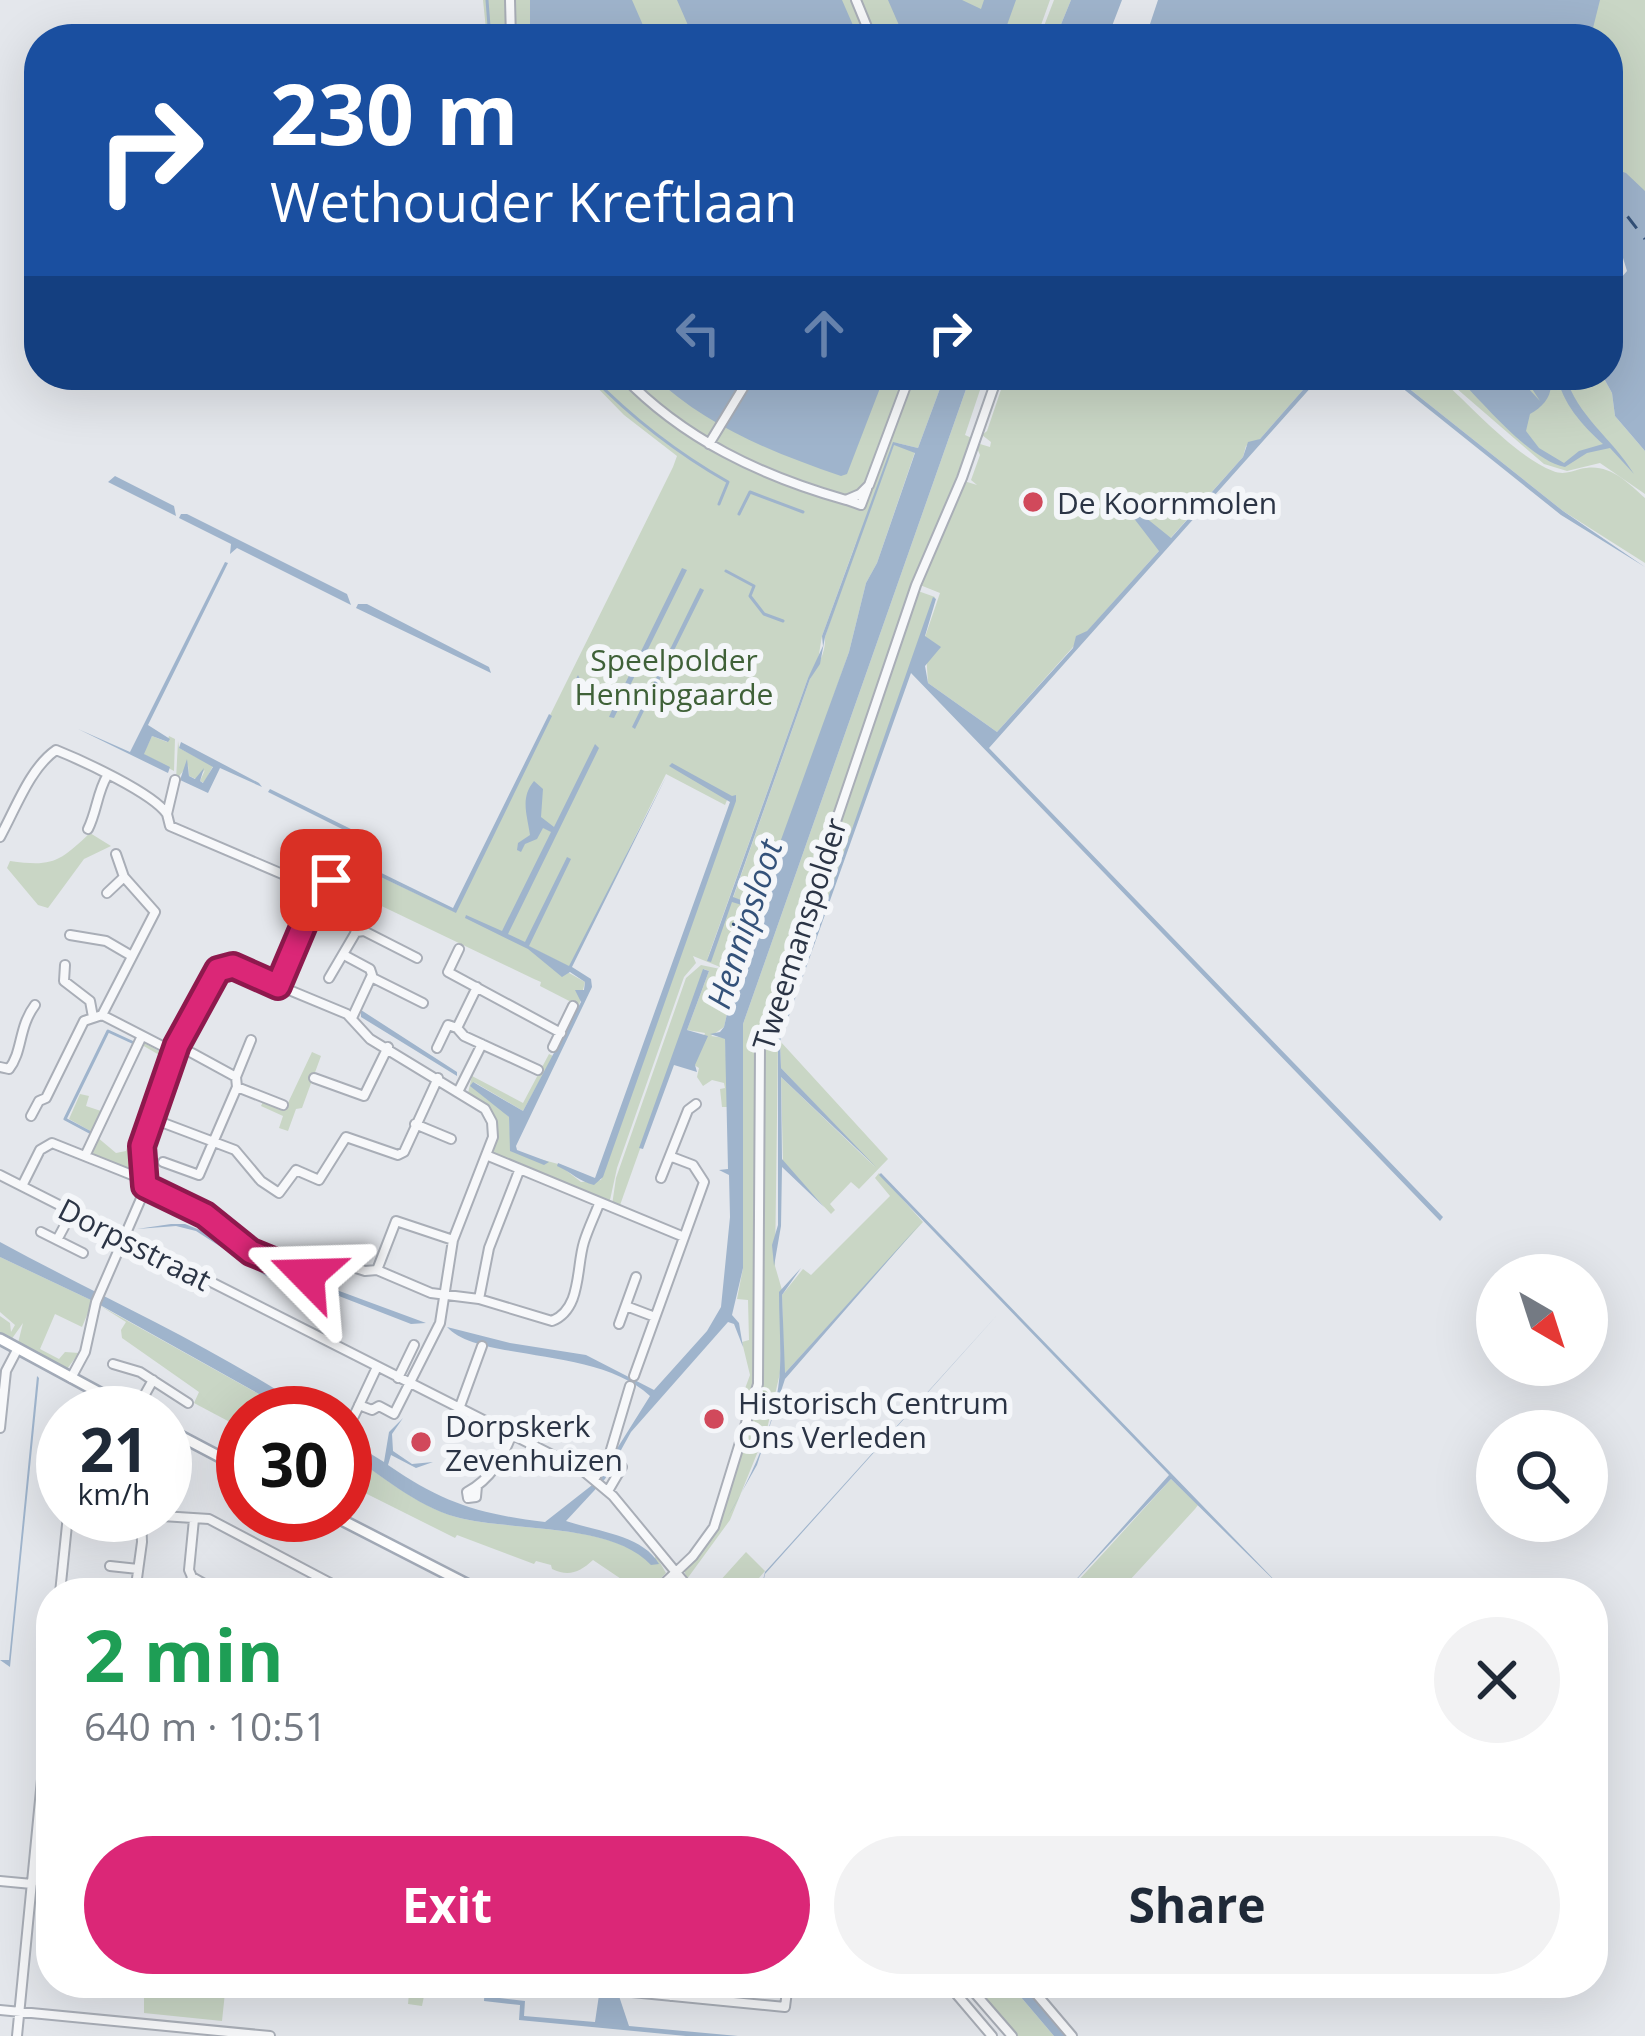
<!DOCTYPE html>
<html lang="en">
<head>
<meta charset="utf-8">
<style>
	:root { --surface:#fff; --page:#f2f2f3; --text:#1f2937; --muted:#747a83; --accent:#db2777 }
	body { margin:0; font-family:"Open Sans",sans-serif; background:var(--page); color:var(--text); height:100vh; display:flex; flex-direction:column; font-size:45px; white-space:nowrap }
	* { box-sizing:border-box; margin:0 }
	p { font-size:39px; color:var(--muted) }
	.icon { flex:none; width:66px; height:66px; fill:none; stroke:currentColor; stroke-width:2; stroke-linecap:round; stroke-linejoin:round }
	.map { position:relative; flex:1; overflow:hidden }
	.sheet { position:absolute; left:36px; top:1578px; width:1572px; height:420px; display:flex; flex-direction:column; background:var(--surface); border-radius:48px; box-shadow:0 12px 48px #0002 }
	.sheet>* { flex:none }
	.top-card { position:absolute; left:24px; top:24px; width:1599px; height:366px; border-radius:48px; box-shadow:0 12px 48px #0002; background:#1a4fa0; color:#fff; overflow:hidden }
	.needle { width:78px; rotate:141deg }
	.tools { position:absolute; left:1476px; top:1254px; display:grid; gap:24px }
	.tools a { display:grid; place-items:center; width:132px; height:132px; border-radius:50%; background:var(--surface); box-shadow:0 12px 48px #0002; font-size:60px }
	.speed { position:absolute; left:36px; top:1386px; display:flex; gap:24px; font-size:60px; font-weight:700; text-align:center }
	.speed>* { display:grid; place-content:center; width:156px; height:156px; border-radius:50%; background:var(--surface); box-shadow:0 12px 48px #0002; line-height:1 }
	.speed small { font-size:30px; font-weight:400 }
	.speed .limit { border:18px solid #d22; background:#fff; color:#111 }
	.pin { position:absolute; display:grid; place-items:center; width:102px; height:102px; color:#fff; margin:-51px; border-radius:24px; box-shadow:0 6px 18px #0006 }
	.me { position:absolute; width:132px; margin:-66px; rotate:292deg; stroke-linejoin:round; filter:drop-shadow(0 0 9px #0008) }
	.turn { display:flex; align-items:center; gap:42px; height:252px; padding:0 48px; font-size:54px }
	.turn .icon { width:156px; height:156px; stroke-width:2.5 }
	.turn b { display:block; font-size:84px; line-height:102px }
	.lanes { display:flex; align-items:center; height:114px; padding:0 48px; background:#0003; justify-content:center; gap:60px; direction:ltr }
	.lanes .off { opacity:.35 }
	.round { display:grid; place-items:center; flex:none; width:126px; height:126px; border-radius:63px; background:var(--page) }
	.summary { display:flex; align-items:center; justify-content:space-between; height:204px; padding:0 48px }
	h1 { font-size:72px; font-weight:700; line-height:90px; color:#1e9e55 }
	.action { display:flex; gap:24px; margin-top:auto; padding:24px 48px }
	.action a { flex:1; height:138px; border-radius:72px; background:var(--accent); color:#fff; font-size:48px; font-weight:700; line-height:138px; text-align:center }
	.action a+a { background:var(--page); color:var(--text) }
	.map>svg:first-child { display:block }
	.green { fill:#c9d6c5 }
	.water { fill:#9fb4cc; fill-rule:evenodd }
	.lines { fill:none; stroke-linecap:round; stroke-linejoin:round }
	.stream { stroke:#9fb4cc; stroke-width:3 }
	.ferry { stroke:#34527a; stroke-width:3; stroke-dasharray:15 12; stroke-linecap:butt }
	.minor-casing { stroke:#a9aeb7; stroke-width:12 }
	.major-casing { stroke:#a3abb8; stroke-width:14 }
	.minor { stroke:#f7f8fa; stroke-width:8 }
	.major { stroke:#fff; stroke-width:9 }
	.route-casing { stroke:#8e194d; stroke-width:30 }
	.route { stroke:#db2777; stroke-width:21 }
	.poi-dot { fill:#d1495b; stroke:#f4f6f9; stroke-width:4.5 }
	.labels { text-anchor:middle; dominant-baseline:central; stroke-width:12; stroke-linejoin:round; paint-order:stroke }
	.poi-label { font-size:30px; fill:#2b3445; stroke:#f4f6f9; text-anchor:start }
	.park-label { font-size:30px; fill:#3f6138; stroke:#f4f6f9 }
	.street-label { font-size:30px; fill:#2b3445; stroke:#f4f6f9 }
	.water-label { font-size:33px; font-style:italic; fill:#34527a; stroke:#f4f6f9 }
</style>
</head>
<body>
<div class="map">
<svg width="1645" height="2036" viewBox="0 0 1645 2036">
	<rect width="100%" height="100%" fill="#e4e7ec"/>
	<path class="green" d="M 483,0 L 1050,0 L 1036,39 L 487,39 Z
		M 1054,0 L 1071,0 L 1055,39 L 1039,39 Z
		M 1561,0 L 1645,0 L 1645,240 L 1608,194 L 1608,39 L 1552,39 Z
		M 585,375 L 945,375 L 918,448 L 897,443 L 915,452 L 877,563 L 866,583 L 849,652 L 760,906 L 733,898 L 810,679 C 818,664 826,654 825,637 L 858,537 L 822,636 L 818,660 L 808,678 L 707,960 L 732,901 L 759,911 L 741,953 L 724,1027 L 711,1036 L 725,1038 L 729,1107 L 722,1107 L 720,1089 L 725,1088 L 724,1083 L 712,1080 L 703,1086 L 697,1077 L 699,1068 L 694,1065 L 705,1033 L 687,1030 L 709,971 L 704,969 L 619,1208 L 612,1205 L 616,1178 L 686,978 L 701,965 L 730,971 L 693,956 L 696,963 L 684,977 L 617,1168 L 610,1200 L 605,1202 L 496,1157 L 492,1151 L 497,1123 L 488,1107 L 468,1093 L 472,1076 L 523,1103 L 549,1054 L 553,1056 L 523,1111 L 474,1082 L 509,1117 L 511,1151 L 558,1164 L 581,1182 L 601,1180 L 733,797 L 729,795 L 725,805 L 666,774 L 570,969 L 534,953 L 585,982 L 579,1006 L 540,986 L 541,982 L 534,979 L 346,889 L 352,866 L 359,861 L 367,867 L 366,870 L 453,911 L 673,467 L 677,456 L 624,415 Z
		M 971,375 L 985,375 L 965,435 L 974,439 L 916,577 L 757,1046 L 754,1115 L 756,1384 L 751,1399 L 743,1394 L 750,1375 L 742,1342 L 749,1340 L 748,1300 L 737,1299 L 743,1268 L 743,1024 Z
		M 1006,375 L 1316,375 L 1260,439 L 1246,446 L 1243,457 L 997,732 L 928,683 L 925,637 L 940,593 L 920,585 L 964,481 L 977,485 L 971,480 L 980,455 L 977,448 L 980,444 L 990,447 L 991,442 L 982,435 L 987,431 Z
		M 1392,375 L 1436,375 C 1469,403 1514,456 1553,471 C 1563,475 1570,472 1580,469 C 1608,462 1625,480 1645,498 L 1645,563 L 1563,511 Z
		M 1441,375 L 1602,375 L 1612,393 L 1615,416 L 1645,451 L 1645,494 L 1600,463 L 1567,471 L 1544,464 Z
		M 918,591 L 935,597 L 778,1041 L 775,1266 L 782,1290 L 780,1373 L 767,1429 L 730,1520 L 687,1579 L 684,1570 L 705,1546 L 762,1377 L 761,1058 L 771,1014 Z
		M 152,736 L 167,742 L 169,736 L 175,739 L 174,771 L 143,754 Z
		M 178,741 L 179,748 L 213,766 L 204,783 L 200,781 L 205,770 L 196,779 L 189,776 L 188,765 L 176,780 Z
		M 90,833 L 111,846 L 84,859 L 48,908 L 38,905 L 7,868 L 10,861 C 53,867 59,862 90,833 Z
		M 780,1041 L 888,1159 L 859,1189 L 851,1182 L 830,1204 L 835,1210 L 831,1214 L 783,1163 L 781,1077 L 875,1167 L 781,1068 Z
		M 144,1043 L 170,1057 L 167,1074 L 138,1138 L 134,1173 L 94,1156 L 92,1148 L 97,1137 L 116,1153 L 126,1151 L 132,1130 L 168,1060 L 142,1045 L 138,1046 Z
		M 312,1052 L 321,1056 L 302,1108 L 296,1109 L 288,1131 L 279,1128 L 283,1116 L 261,1106 L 264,1099 L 287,1105 Z
		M 80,1094 L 89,1096 L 86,1106 L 101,1111 L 94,1133 L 69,1119 Z
		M 879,1173 L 923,1222 L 784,1374 L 782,1295 L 803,1269 L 811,1275 L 890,1196 L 875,1178 Z
		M 0,1257 L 93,1301 L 82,1327 L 55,1314 L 40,1349 L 59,1359 L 65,1352 L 79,1353 L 67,1369 L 18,1343 L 23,1323 L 11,1340 L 0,1332 L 0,1316 L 10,1323 L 11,1332 L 15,1325 L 0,1312 Z
		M 99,1305 L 293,1413 L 243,1413 L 243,1429 L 194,1403 L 199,1392 L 122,1338 L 121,1330 L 126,1322 Z
		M 345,1451 C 379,1474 416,1505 456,1517 C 511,1532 612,1522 651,1564 L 656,1556 L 666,1573 L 656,1583 L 650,1580 L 654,1585 L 646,1593 L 627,1593 L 630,1585 L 593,1560 C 580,1572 569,1577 552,1569 L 551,1565 L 536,1561 L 534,1564 L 457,1535 L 455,1538 L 345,1483 Z
		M 1171,1479 L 1198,1505 L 1195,1509 L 1118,1593 L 1067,1593 Z
		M 746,1552 L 765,1571 L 746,1593 L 709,1593 Z
		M 42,1852 L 51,1853 L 51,1927 L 37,1926 Z
		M 144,1983 L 226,1983 L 222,2021 L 144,2013 Z
		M 410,1983 L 447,1983 L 446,1998 L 424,1996 L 422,2006 L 408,2004 Z
		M 974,1983 L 1009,1983 L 1054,2036 L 1014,2036 Z"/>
	<path class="water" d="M 530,0 L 632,0 L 649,39 L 530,39 Z
		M 677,0 L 842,0 L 859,39 L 694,39 Z
		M 888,0 L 962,0 L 981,9 L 984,0 L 1016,0 L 1002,39 L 905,39 Z
		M 1071,0 L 1122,0 L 1107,39 L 1055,39 Z
		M 1158,0 L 1600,0 L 1593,28 L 1600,39 L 1145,39 Z
		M 1608,167 L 1626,173 L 1645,191 L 1645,451 L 1615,416 L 1612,393 L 1602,375 L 1608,375 L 1608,349 L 1619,303 L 1608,270 L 1621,278 L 1627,271 L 1620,248 L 1608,248 Z
		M 652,375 L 735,375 L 769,388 L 780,388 L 803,375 L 885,375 L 847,474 L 841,476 C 771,452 706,426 652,375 Z
		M 945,375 L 971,375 L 743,1024 L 743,1268 L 732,1315 L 739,1323 L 743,1347 L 734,1324 L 728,1322 L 631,1432 L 605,1479 L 566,1521 C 595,1531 643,1535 659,1564 L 651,1565 C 612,1522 511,1532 456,1517 C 416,1506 379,1474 345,1451 L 345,1438 L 384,1462 L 389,1432 L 403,1418 L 392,1434 L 393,1451 L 412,1464 L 433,1462 L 416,1468 L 391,1455 L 388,1465 C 443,1503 479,1514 545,1522 L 596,1482 L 650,1396 C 597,1346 478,1362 447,1327 L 510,1343 L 586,1355 L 654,1390 L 707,1331 L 721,1307 L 730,1217 L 729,1175 L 719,1170 L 728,1169 L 725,1039 L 710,1034 L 720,1032 L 724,1027 L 741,953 L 758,910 L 732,902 L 711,962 L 707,961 L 808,678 L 823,646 L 822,636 L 893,442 L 918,448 ZM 894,445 L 915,453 L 877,563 L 866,583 L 849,652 L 757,906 L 733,897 L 810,679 L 820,664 L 825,637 Z
		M 1316,375 L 1322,375 L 989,748 L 1443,1217 L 1440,1221 L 911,673 L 780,1041 L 781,1068 L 876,1167 L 781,1077 L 782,1159 L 824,1207 L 782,1167 L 781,1226 L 774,1266 L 772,1245 L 778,1225 L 778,1041 L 933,597 L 936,599 L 925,636 L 941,647 L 925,666 L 928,683 L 997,732 L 1073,648 L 1076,636 L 1087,631 L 1159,551 L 1126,508 L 1130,505 L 1171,538 L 1243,457 L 1248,442 L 1260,439 Z
		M 1386,375 L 1392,375 L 1563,511 L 1645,567 L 1561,515 Z
		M 1455,375 L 1469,375 L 1473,379 L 1477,375 L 1516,375 L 1540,401 L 1523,375 L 1548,375 C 1556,392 1545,406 1530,414 L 1526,431 L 1539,448 L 1564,463 L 1579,451 L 1603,444 C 1582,425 1562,403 1557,375 L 1565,375 C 1577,416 1612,438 1634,474 L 1610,448 L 1587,453 L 1565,467 C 1529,460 1482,401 1455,375 Z
		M 115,476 L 174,506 L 176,516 L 108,482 Z
		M 181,514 L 187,514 L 347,594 L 351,605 L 237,548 L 230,554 L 231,544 L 179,518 Z
		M 225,562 L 228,563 L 148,725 L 170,739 L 168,742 L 152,736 L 144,754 L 170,767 L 168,773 L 78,729 L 130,752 Z
		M 682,568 L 687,570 L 614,718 L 609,717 L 616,701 L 578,682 L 573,684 L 578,675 L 580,679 L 618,698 Z
		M 700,588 L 704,590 L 635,729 L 632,727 Z
		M 358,604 L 367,604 L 489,667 L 491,673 L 356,608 Z
		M 549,714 L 552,716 L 456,913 L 366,870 L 367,866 L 453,908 Z
		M 181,742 L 259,783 L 262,787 L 220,768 L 208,793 L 180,780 L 187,759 L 189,776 L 195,779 L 204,768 L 200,781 L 203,783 L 213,767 L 179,748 Z
		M 595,744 L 599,748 L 508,934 L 525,942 L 567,857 L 571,859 L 529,946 L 569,966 L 666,777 L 572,967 L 591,979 L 592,987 L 516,1146 L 517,1150 L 549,1162 L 544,1165 L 510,1151 L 509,1117 L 470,1086 L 473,1082 L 523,1111 L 581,1002 L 575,990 L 584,990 L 585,982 L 570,972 L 562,977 L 528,949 L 465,918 L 466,915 L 502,931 L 551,832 L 543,828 L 537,839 L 525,844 L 521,852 L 517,850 L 518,843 L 530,835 C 527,814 520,798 534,781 L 543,789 L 541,817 L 554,827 Z
		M 672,763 L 732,796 L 736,795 L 736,801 L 603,1177 L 594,1185 C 580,1182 571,1172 557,1166 L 558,1163 L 595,1178 L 730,802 L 669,766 Z
		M 270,789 L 359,833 L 342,873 L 334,877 L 354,835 L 268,792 Z
		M 703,969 L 709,971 L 687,1030 L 708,1036 L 695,1065 L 697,1072 L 674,1065 L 643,1149 L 639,1148 Z
		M 361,1010 L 457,1072 L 457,1076 L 361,1017 Z
		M 881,1173 L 1287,1593 L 1171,1479 L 1064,1593 L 1169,1475 L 879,1175 Z
		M 921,1223 L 785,1379 L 757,1465 L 727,1518 C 753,1475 778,1419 780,1368 C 781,1343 779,1318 779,1292 L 801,1268 L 782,1295 L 785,1373 Z
		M 171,1224 L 185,1224 L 205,1232 L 263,1271 L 304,1278 L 426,1323 L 411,1324 L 326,1291 L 266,1276 L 196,1231 L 176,1226 L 137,1229 Z
		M 0,1242 C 105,1299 213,1346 312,1413 L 293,1413 L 93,1301 L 0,1257 Z
		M 999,1313 L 765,1574 L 764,1579 L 777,1593 L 763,1580 L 765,1572 Z
		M 37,1376 L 39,1378 L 10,1667 L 0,1660 L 9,1660 Z
		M 485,1983 L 490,1983 L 491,1997 L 525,2001 L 524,2016 L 595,2022 L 599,1995 L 619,1996 L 629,2026 L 738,2036 L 686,2036 L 519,2020 L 520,2005 L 484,2001 Z
		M 1009,1983 L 1021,1983 L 1066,2036 L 1054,2036 Z"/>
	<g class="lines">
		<path class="stream" d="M 487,0 L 490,39
			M 590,375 C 632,418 675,452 728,482 L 719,504
			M 739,514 L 750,492 L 803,512
			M 726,571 L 754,586 L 750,596 L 764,614 L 783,621
			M 95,1135 L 65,1119 L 108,1031 L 134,1043"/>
		<path class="ferry" d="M 1154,26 L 1189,39
			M 1608,199 L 1617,203 L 1645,239"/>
		<g class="minor-casing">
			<path id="minor" d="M 510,0 L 511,39
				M 856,0 L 872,39
				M 622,375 C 683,439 761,476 846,500 L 860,494 L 869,485 L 910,375
				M 709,444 L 751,375
				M 847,500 L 861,505 L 867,489
				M 175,780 L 167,814 L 170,826 L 301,882 L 317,886 L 329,880 L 341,883 L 344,889 L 333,913 L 352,923 L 356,932 L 364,931 L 417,958
				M 88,829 C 97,811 97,793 107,776
				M 0,837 C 16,808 30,768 56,750 C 81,760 153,793 167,814
				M 107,893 L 124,877
				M 70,935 L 106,941 L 130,955
				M 459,949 L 448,972 L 561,1033
				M 344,955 L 370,969 L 372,975 L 352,1018
				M 65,965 L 64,981 L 90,1001 L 93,1017
				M 371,977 L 423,1003
				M 329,978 L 356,932
				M 278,986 L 317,896 L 317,886
				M 477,987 L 457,1028 L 464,1036 L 538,1070
				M 102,1015 L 155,912 L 124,877 L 116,854
				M 102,1015 L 174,1052
				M 553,1047 L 573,1006
				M 437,1048 L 448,1025 L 457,1028
				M 192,1053 L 236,1077
				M 0,1067 L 9,1069 C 23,1051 18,1028 35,1005
				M 314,1078 L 364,1096 L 388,1047
				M 237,1087 L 283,1105
				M 458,1092 L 482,1044
				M 31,1116 L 39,1101 L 46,1098 L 84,1021 L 102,1015
				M 153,1119 L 235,1150 L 261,1181 L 279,1193 L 296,1170 L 319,1180 L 346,1137 L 398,1155 L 404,1152 L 438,1078
				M 415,1124 L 451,1139
				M 86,1154 L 141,1038
				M 486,1155 L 684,1237
				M 163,1162 L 199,1175 L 237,1087 L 236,1077 L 251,1040
				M 0,1175 L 582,1470 L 613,1496 L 693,1593
				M 661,1178 L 688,1110 L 696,1104
				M 22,1186 L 40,1150 L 52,1143 L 132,1175 L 142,1174
				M 145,1186 L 197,1210 L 251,1252 L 307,1275
				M 41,1232 L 83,1253
				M 57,1240 L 72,1212
				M 313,1254 L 365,1271 L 377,1270 L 431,1293 L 479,1299 L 552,1321 C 582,1309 576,1267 584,1242 C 588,1229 594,1217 599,1204
				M 377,1270 L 396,1221 L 453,1240
				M 479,1299 L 489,1248 L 519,1171
				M 626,1306 L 655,1317
				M 619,1324 L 636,1277
				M 113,1364 L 140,1372 L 188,1403
				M 634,1376 L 704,1182 L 693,1165 L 672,1157
				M 71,1378 L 85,1352 L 96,1302 L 143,1194 L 142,1146 L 169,1076 L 174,1052 L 218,970 L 229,965 L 347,1014 L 370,1039 L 485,1109 L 492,1122 L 493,1137 L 453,1240 L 440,1323 L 394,1414 L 379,1406 L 372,1410 L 359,1405
				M 398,1378 L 414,1345
				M 459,1409 L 482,1346
				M 135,1412 L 153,1380
				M 79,1413 L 93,1390
				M 354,1416 L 377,1367
				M 0,1428 L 6,1371 L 17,1350
				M 595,1478 L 610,1453 L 630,1386
				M 477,1486 L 476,1497 L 468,1498 L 467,1492 C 491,1479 502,1459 512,1434
				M 608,1491 L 622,1467
				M 146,1515 L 209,1519 L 349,1593
				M 110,1566 L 138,1569
				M 192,1577 L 220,1593
				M 60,1593 L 68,1515
				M 135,1593 L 142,1542 L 141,1515
				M 187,1593 L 192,1577 L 189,1570 L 194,1519
				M 452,1593 L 459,1580
				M 654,1593 L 693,1556 L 714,1527 L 758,1384 L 760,1046 L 916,585 L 962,478 L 998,375
				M 0,1881 L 32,1884
				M 266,1983 L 271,1988 L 313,1992 L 320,1983
				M 363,1983 L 379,1983
				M 540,1983 L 785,2007 L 788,1983
				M 947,1983 L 992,2036
				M 966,1983 L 1012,2036
				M 1027,1983 L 1072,2036
				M 671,1996 L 672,1983
				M 728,2001 L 730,1983
				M 0,2010 L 270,2036
				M 17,2036 L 51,1687"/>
		</g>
		<g class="major-casing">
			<path id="major" d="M 0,1339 L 137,1413
				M 165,1428 L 243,1469
				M 332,1515 L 484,1593"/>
		</g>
		<use href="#minor" class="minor"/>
		<use href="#major" class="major"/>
	</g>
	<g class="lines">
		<g class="route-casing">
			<path id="route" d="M 307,1275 L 251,1252 L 205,1215 L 145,1186 L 142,1146 L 177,1045 L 218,970 L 233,966 L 278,986 L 316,896 L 317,886 L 331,880"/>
		</g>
		<use href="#route" class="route"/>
	</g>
	<g class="poi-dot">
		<circle cx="1033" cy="502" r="12"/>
		<circle cx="714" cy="1419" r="12"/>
		<circle cx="421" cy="1442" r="12"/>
	</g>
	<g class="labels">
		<g class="poi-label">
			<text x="1057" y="502">De Koornmolen</text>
			<text x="738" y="1402">Historisch Centrum<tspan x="738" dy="34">Ons Verleden</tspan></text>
			<text x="445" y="1425">Dorpskerk<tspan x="445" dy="34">Zevenhuizen</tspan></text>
		</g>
		<g class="park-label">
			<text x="674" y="659">Speelpolder<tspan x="674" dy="34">Hennipgaarde</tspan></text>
		</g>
		<g class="street-label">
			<text transform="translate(799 934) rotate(-72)">Tweemanspolder</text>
			<text transform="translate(135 1244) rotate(27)">Dorpsstraat</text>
		</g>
		<g class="water-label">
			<text transform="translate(744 924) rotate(-72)">Hennipsloot</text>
		</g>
	</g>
</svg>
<div class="tools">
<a><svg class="needle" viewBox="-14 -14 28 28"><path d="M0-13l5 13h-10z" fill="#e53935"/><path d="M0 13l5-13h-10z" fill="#747a83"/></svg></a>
<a><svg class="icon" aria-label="search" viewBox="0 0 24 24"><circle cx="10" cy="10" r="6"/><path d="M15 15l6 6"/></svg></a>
</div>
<div class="speed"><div>21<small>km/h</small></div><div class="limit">30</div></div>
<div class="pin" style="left:331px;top:880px;background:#d93025"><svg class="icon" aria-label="arrive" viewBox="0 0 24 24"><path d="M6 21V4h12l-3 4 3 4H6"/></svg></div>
<svg class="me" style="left:307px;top:1275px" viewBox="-20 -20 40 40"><path d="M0-17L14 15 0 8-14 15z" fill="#db2777" stroke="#fff" stroke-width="4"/></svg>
<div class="top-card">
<div class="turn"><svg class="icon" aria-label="right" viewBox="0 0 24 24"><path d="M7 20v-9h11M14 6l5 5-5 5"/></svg><div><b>230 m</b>Wethouder Kreftlaan</div></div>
<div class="lanes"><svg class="icon off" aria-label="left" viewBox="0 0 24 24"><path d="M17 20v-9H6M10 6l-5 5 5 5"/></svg><svg class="icon off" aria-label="ahead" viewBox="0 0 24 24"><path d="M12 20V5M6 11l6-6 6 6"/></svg><svg class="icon" aria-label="right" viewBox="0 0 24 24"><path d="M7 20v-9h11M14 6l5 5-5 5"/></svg></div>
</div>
<section class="sheet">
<div class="summary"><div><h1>2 min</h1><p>640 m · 10:51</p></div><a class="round"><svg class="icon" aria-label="close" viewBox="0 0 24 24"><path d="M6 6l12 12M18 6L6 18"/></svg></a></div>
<div class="action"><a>Exit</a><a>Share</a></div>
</section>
</div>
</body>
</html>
